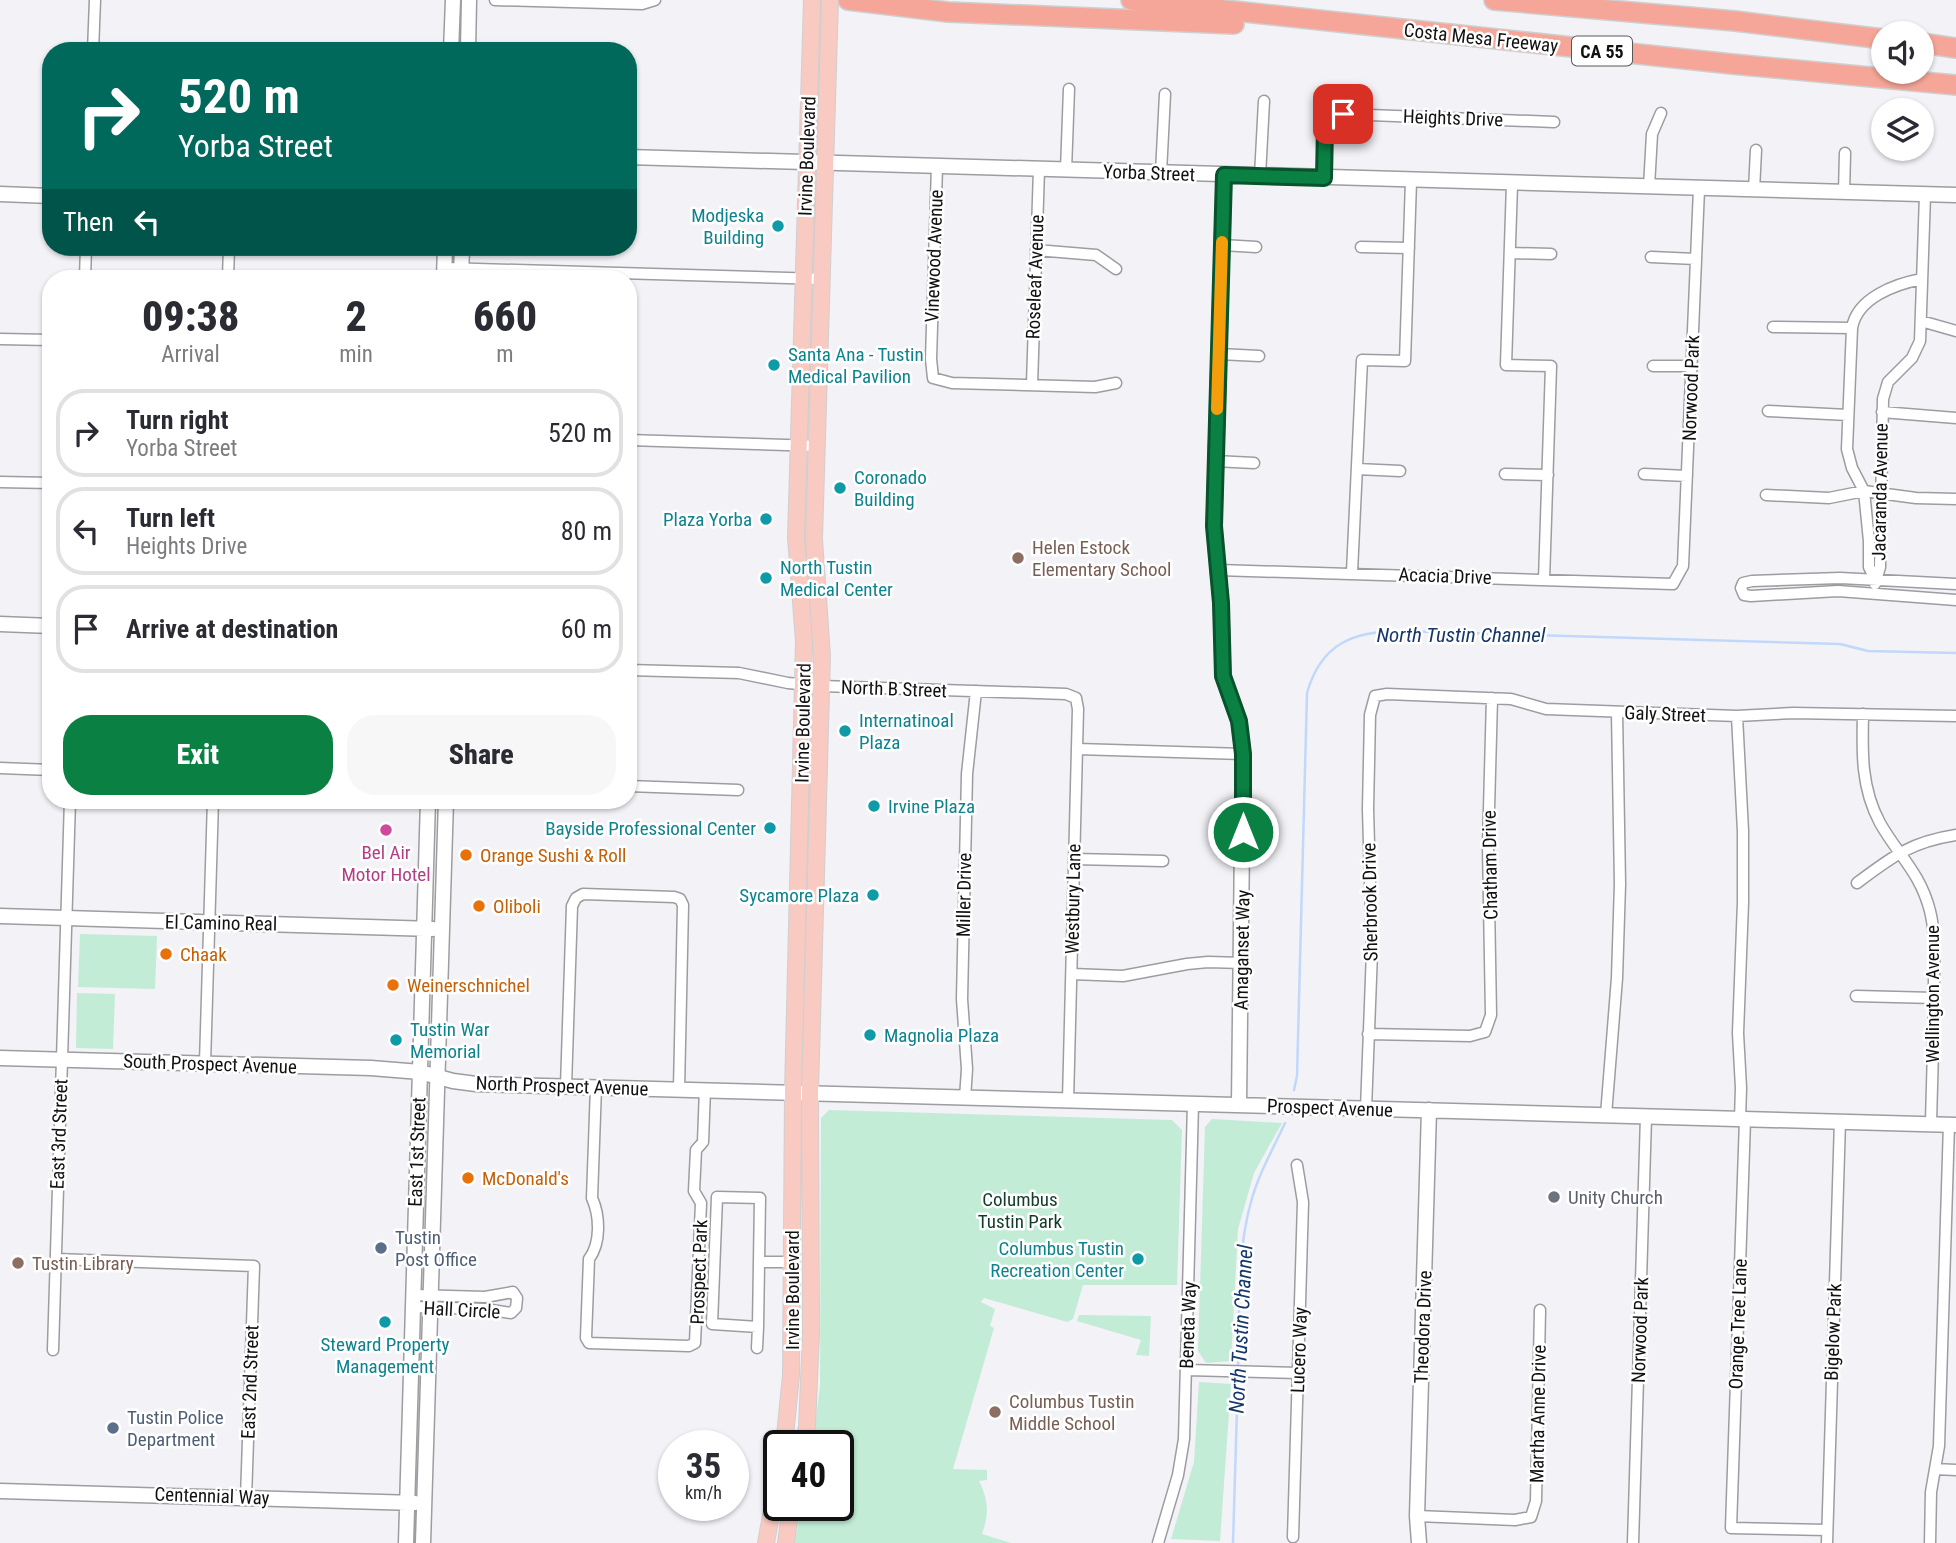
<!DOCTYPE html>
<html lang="en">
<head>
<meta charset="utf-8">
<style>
	:root { --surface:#fff; --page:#f7f7f7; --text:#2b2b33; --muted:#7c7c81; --line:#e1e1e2; --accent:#0b8043 }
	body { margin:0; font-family:"Roboto Condensed",sans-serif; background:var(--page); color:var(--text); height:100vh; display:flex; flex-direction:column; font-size:26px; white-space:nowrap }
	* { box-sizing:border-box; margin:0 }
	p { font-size:23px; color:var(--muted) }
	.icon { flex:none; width:38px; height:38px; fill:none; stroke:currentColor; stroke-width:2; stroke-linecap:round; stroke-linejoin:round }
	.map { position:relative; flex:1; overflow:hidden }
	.drawer { position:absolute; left:42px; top:270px; width:595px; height:539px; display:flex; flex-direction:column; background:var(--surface); border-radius:28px; box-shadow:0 2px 5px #0004 }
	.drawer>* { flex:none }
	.top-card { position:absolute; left:42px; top:42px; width:595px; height:214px; border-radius:28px; box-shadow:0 2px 5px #0004; background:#00695c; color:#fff; overflow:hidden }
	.tools { position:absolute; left:1871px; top:21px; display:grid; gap:14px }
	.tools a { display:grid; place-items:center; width:63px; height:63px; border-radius:50%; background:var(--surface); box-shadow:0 2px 5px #0004; font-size:35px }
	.speed { position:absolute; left:658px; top:1430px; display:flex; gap:14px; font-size:35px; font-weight:700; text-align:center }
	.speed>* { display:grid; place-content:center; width:91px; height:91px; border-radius:50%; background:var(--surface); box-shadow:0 2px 5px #0004; line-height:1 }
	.speed small { font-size:18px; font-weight:400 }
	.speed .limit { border:4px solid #111; border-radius:10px; background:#fff; color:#111 }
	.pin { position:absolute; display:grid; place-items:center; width:60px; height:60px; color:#fff; margin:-30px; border-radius:14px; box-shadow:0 4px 10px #0006 }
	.me { position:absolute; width:77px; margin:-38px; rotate:0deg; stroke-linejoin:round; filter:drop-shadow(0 0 5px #0008) }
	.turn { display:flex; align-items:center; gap:24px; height:147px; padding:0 21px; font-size:32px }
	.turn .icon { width:91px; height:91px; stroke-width:2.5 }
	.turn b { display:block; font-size:49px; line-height:60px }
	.then { display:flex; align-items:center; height:66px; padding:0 21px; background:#0003; gap:14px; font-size:26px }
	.eta { display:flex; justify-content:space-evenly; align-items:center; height:119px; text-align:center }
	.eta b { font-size:42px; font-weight:800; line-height:49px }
	.button { display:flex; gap:14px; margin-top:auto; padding:14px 21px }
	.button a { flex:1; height:80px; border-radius:28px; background:var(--accent); color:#fff; font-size:28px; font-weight:800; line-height:80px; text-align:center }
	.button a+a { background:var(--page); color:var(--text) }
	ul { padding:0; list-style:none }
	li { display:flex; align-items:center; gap:21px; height:88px; margin:0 14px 10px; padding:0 7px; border:4px solid var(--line); border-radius:28px }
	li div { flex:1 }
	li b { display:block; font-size:26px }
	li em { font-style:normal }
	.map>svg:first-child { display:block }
	.green { fill:#c2ecd6 }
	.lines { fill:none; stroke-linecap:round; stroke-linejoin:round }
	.stream { stroke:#c2d8fb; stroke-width:2.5 }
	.street-casing { stroke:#9d9da1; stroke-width:13 }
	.secondary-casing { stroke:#9d9da1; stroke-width:17 }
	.primary-casing { stroke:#cfcfd0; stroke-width:18 }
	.highway-casing { stroke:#cfcfd0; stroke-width:22 }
	.street { stroke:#fff; stroke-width:10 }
	.secondary { stroke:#fff; stroke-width:14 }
	.primary { stroke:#f9cac1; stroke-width:16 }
	.highway { stroke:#f5a698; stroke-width:19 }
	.route-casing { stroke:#07532c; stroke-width:18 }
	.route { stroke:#0b8043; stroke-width:12 }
	.slow { stroke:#f59e0b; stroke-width:12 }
	.culture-dot { fill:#0f9aa8; stroke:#fff; stroke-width:2.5 }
	.education-dot { fill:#8d6e63; stroke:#fff; stroke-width:2.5 }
	.hotel-dot { fill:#d1479c; stroke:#fff; stroke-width:2.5 }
	.food-dot { fill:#e8710a; stroke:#fff; stroke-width:2.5 }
	.worship-dot { fill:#6b7280; stroke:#fff; stroke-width:2.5 }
	.service-dot { fill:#5c6f8a; stroke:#fff; stroke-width:2.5 }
	.labels { text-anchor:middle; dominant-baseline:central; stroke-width:5; stroke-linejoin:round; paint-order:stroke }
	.shield { fill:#fff; stroke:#585859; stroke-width:2 }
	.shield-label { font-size:18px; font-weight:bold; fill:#111112 }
	.street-label { font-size:19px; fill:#111112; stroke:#fff }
	.culture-label { font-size:19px; fill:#0d838f; stroke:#fff; text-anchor:start }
	.education-label { font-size:19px; fill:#785e54; stroke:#fff; text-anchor:start }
	.hotel-label { font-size:19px; fill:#b23c85; stroke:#fff }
	.food-label { font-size:19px; fill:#c56008; stroke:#fff; text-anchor:start }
	.worship-label { font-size:19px; fill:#5b616d; stroke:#fff; text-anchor:start }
	.park-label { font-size:19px; fill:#113c2a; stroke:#fff }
	.service-label { font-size:19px; fill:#4e5e75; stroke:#fff; text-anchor:start }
	.water-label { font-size:21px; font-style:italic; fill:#16376a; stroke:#fff }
</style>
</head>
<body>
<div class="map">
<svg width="1956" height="1543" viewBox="0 0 1956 1543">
	<rect width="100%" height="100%" fill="#f3f2f7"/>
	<path class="green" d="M 80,934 L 157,936 L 155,989 L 78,987 Z
		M 77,993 L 115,994 L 113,1049 L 76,1048 Z
		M 829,1110 L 1172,1120 L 1182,1130 L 1177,1285 L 1083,1285 L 1073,1319 L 1067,1322 L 984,1298 L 981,1302 L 995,1309 L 990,1326 L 994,1328 L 953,1469 L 987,1470 L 987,1480 L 979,1481 C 989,1501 989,1514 982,1534 L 1011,1543 L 795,1543 L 801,1505 L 838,1505 L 838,1446 L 813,1445 L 820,1385 L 821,1118 Z
		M 1212,1119 L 1282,1123 L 1254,1173 L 1238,1229 L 1231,1361 L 1206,1363 L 1198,1351 L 1205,1127 Z
		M 1079,1315 L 1151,1316 L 1149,1356 L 1136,1355 L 1141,1340 L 1077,1321 Z
		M 1199,1382 L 1231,1384 L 1220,1541 L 1171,1539 L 1194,1462 Z"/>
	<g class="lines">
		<path class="stream" d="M 1294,1090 L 1297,1076 L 1307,693 C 1321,643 1354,631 1401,631 L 1840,644 L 1868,651 L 1956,653
			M 1238,1368 C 1240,1313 1236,1255 1251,1202 C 1258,1175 1273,1149 1285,1123
			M 1233,1543 L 1238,1374"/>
		<g class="street-casing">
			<path id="street" d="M 495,0 L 642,4 L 655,0
				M 93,51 L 95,0
				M 937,166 L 931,359 L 933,378 L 952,383 L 1095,387 L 1116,383
				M 1066,170 L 1069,89
				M 1161,173 L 1165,94
				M 1260,176 L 1264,101
				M 1324,178 L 1325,126 L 1333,117 L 1343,114 L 1554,122
				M 1512,184 L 1506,365 L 1551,366 L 1544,580
				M 1649,187 L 1652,134 L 1661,113
				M 1754,190 L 1756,150
				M 1844,192 L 1845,153
				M 1222,245 L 1256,247
				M 1361,247 L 1409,248
				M 1036,250 L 1096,255 L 1116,269
				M 1510,253 L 1551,254
				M 1651,257 L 1696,259
				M 445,268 L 822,279
				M 85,278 L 86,247
				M 228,278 L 229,247
				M 1921,321 L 1956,331
				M 1773,327 L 1852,328
				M 0,339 L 51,340
				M 1219,354 L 1259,356
				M 1653,366 L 1692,366
				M 1032,385 L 1039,169
				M 1768,411 L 1848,415
				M 1882,412 L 1956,418
				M 628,440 L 818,446
				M 1215,461 L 1254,463
				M 1357,469 L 1400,471
				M 1505,474 L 1548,475
				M 1644,474 L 1687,476
				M 0,482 L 51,483
				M 1766,495 L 1829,498 L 1864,491 L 1916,498 L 1956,499
				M 1218,570 L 1673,584 L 1683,566 L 1699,189
				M 1352,572 L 1362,360 L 1405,361 L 1411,181
				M 1875,579 L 1869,567 L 1869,541 L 1864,491 L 1852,468 L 1847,449 L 1852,328 C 1857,298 1895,284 1922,279
				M 1875,584 L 1880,567 L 1883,399 L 1888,382 L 1912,358 L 1920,341 L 1925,195
				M 1956,584 L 1840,578 L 1752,581 L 1743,583 L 1741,588 L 1744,595 L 1751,596 L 1838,591 L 1956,600
				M 628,670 L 739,673 L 788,683 L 821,686 L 1066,694 L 1076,698 L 1078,709 L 1068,1101
				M 1863,714 C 1862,752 1861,788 1880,823 C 1898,855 1920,872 1930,911 C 1936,935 1934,960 1934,985 C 1934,1031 1932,1078 1931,1124
				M 1737,716 L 1743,831 L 1743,902 L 1738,1033 L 1741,1088 L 1740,1119
				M 1077,749 L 1243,754
				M 0,768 L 51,770
				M 628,786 L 738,790
				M 1074,859 L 1163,861
				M 1857,883 C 1893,856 1911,842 1956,835
				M 1072,974 L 1123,976 L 1187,964 L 1208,962 L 1242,963
				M 1856,996 L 1934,998
				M 1368,1034 L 1470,1036 L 1485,1032 L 1491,1015 L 1488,846 L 1492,698
				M 205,1063 L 213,800
				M 566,1086 L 572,906 L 576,898 L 583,894 L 674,897 L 680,899 L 683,905 L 679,1089
				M 596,1087 L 592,1198 C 600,1216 601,1243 589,1259 L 586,1338 L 589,1343 L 689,1346 L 695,1343 L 701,1203 L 694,1191 L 696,1150 L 703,1142 L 705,1089
				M 965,1098 L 967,1069 L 962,999 L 967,774 L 976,691
				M 1366,1109 L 1372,952 L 1368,809 L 1370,715 L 1375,696 L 1387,694 L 1511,699 L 1546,709 L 1737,716 L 1793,713 L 1956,716
				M 1606,1115 L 1617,978 L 1620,884 L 1617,712
				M 1745,1120 L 1731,1528 L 1827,1530
				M 717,1197 L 760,1198 L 758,1327 L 712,1324 Z
				M 56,1259 L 254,1266 L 246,1498
				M 759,1262 L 792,1262
				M 413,1307 L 485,1309 L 511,1313 L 516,1308 L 517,1298 L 513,1292 L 485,1297 L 414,1295
				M 757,1348 L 758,1327
				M 53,1350 L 70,800
				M 1187,1370 L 1298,1373
				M 1935,1469 L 1956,1470
				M 1417,1516 L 1515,1520 L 1531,1517 L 1536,1501 L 1540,1310
				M 1293,1537 L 1303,1202 L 1297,1165
				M 1158,1543 L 1178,1475 L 1184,1439 L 1193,1104
				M 1633,1543 L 1646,1117
				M 1827,1543 L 1840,1121
				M 1930,1543 L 1931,1492 L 1939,1446 L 1949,1124"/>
		</g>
		<g class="secondary-casing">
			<path id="secondary" d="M 451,51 L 453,0
				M 468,51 L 469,0
				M 628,157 L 1956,195
				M 1224,175 L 1214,526 L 1221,603 L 1223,676 L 1239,721 L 1243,754 L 1239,1105
				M 0,194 L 51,196
				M 444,278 L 445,247
				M 461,278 L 462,247
				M 0,624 L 51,626
				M 0,916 L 433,929
				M 0,1058 L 371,1068 L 420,1072 L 453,1081 L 476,1084 L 1956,1125
				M 0,1491 L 415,1503
				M 406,1543 L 428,800
				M 423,1543 L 446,800
				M 1419,1543 L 1417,1516 L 1429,1110"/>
		</g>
		<g class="primary-casing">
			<path id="primary" d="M 784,1446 L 791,1375 L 793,1091 L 804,641 L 796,537 L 812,0
				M 803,1446 L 807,1426 L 811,1334 L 810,1092 L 822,656 L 814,539 L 830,0
				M 766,1543 L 779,1471
				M 786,1543 L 791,1505"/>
		</g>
		<g class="highway-casing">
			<path id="highway" d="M 848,0 L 948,12 L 1234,24
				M 1131,0 L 1732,64 L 1956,85
				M 1494,0 L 1735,21 L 1883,39
				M 1922,43 L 1956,48"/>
		</g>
		<use href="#street" class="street"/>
		<use href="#secondary" class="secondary"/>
		<use href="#primary" class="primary"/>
		<use href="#highway" class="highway"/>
	</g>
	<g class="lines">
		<g class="route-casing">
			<path id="route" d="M 1243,832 L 1243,754 L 1239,721 L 1223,676 L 1221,603 L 1214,526 L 1224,175 L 1324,178 L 1325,126 L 1333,117 L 1343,114"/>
		</g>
		<use href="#route" class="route"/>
		<path class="slow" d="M 1217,409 L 1222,242"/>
	</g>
	<g class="culture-dot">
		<circle cx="778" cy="226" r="7"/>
		<circle cx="774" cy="365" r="7"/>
		<circle cx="840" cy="488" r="7"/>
		<circle cx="766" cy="519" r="7"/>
		<circle cx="766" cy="578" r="7"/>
		<circle cx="845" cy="731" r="7"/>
		<circle cx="874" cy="806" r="7"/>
		<circle cx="770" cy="828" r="7"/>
		<circle cx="873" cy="895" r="7"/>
		<circle cx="870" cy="1035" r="7"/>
		<circle cx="396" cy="1040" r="7"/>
		<circle cx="1138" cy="1259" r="7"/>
		<circle cx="385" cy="1322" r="7"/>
	</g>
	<g class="education-dot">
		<circle cx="1018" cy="558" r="7"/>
		<circle cx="18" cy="1263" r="7"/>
		<circle cx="995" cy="1412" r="7"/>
	</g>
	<circle class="hotel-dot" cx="386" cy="830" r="7"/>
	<g class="food-dot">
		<circle cx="466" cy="855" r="7"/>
		<circle cx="479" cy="906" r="7"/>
		<circle cx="166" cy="954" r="7"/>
		<circle cx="393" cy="985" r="7"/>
		<circle cx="468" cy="1178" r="7"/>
	</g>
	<circle class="worship-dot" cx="1554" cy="1197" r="7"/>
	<g class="service-dot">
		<circle cx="381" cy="1248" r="7"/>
		<circle cx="113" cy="1428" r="7"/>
	</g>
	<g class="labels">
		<rect class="shield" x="1572" y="36.5" width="60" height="29" rx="5"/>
		<g class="shield-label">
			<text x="1602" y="51">CA 55</text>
		</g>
		<g class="street-label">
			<text transform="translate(1481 38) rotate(6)">Costa Mesa Freeway</text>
			<text transform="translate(1453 118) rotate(2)">Heights Drive</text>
			<text transform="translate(807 156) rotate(-88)">Irvine Boulevard</text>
			<text transform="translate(1149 173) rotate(2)">Yorba Street</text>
			<text transform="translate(934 256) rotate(-88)">Vinewood Avenue</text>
			<text transform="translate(1035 277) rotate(-88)">Roseleaf Avenue</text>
			<text transform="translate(1691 388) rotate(-88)">Norwood Park</text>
			<text transform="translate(1880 492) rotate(-89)">Jacaranda Avenue</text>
			<text transform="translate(1445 576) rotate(2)">Acacia Drive</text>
			<text transform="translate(894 689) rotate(2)">North B Street</text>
			<text transform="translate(1665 714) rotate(2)">Galy Street</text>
			<text transform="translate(803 723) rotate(-89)">Irvine Boulevard</text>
			<text transform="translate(1490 865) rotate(-91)">Chatham Drive</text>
			<text transform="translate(964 895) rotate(-89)">Miller Drive</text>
			<text transform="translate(1073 899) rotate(-89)">Westbury Lane</text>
			<text transform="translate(1370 902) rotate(-91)">Sherbrook Drive</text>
			<text transform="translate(221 923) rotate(1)">El Camino Real</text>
			<text transform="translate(1242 950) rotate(-89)">Amaganset Way</text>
			<text transform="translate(1932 994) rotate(-90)">Wellington Avenue</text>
			<text transform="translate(210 1064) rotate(2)">South Prospect Avenue</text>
			<text transform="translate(562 1086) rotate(2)">North Prospect Avenue</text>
			<text transform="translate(1330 1108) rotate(2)">Prospect Avenue</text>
			<text transform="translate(59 1134) rotate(-88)">East 3rd Street</text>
			<text transform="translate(417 1152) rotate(-88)">East 1st Street</text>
			<text transform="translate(699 1272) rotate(-88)">Prospect Park</text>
			<text transform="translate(792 1290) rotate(-90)">Irvine Boulevard</text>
			<text transform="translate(462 1310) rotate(3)">Hall Circle</text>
			<text transform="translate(1738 1324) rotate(-88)">Orange Tree Lane</text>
			<text transform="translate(1188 1325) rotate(-88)">Beneta Way</text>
			<text transform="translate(1423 1327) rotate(-88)">Theodora Drive</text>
			<text transform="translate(1640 1330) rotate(-88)">Norwood Park</text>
			<text transform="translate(1833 1332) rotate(-88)">Bigelow Park</text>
			<text transform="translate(1299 1350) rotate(-88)">Lucero Way</text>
			<text transform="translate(250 1382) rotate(-88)">East 2nd Street</text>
			<text transform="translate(1538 1414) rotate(-89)">Martha Anne Drive</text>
			<text transform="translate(212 1496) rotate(2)">Centennial Way</text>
		</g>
		<g class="culture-label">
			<text x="764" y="215" text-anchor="end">Modjeska<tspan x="764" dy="22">Building</tspan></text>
			<text x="788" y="354">Santa Ana - Tustin<tspan x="788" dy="22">Medical Pavilion</tspan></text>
			<text x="854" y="477">Coronado<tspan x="854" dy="22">Building</tspan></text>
			<text x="752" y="519" text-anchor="end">Plaza Yorba</text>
			<text x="780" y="567">North Tustin<tspan x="780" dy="22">Medical Center</tspan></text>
			<text x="859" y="720">Internatinoal<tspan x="859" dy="22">Plaza</tspan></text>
			<text x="888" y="806">Irvine Plaza</text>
			<text x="756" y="828" text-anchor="end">Bayside Professional Center</text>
			<text x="859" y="895" text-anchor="end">Sycamore Plaza</text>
			<text x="410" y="1029">Tustin War<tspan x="410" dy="22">Memorial</tspan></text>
			<text x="884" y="1035">Magnolia Plaza</text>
			<text x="1124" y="1248" text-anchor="end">Columbus Tustin<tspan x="1124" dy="22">Recreation Center</tspan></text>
			<text x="385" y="1344" text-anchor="middle">Steward Property<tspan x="385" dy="22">Management</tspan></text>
		</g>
		<g class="education-label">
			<text x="1032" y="547">Helen Estock<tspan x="1032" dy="22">Elementary School</tspan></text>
			<text x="32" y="1263">Tustin Library</text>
			<text x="1009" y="1401">Columbus Tustin<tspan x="1009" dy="22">Middle School</tspan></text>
		</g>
		<g class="hotel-label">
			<text x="386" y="852">Bel Air<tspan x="386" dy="22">Motor Hotel</tspan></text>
		</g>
		<g class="food-label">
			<text x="480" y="855">Orange Sushi &amp; Roll</text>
			<text x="493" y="906">Oliboli</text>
			<text x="180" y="954">Chaak</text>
			<text x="407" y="985">Weinerschnichel</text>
			<text x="482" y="1178">McDonald's</text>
		</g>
		<g class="worship-label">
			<text x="1568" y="1197">Unity Church</text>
		</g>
		<g class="park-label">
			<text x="1020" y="1199">Columbus<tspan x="1020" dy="22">Tustin Park</tspan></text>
		</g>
		<g class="service-label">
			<text x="395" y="1237">Tustin<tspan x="395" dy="22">Post Office</tspan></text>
			<text x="127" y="1417">Tustin Police<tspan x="127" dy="22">Department</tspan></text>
		</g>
		<g class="water-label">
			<text x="1461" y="635">North Tustin Channel</text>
			<text transform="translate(1241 1329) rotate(-87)">North Tustin Channel</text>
		</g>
	</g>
</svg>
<div class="tools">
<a><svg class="icon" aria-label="sound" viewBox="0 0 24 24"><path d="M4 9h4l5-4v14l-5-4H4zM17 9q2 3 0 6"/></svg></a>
<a><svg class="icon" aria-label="layers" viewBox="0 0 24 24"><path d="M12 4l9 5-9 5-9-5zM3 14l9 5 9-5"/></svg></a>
</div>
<div class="speed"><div>35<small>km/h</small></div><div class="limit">40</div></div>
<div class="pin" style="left:1343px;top:114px;background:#d93025"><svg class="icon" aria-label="arrive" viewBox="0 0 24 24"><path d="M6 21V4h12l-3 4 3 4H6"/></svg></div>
<svg class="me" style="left:1243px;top:832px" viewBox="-20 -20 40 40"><circle r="17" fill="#0b8043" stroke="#fff" stroke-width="3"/><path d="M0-11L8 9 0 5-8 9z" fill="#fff"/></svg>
<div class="top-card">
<div class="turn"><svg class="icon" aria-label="right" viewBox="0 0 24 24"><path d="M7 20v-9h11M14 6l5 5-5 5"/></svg><div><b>520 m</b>Yorba Street</div></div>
<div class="then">Then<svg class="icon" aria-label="left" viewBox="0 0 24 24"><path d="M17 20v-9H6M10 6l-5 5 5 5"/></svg></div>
</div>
<section class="drawer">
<div class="eta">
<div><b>09:38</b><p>Arrival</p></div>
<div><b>2</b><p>min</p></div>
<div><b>660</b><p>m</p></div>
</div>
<ul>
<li><svg class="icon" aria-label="right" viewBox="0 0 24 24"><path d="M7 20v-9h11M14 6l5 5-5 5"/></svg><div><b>Turn right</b><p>Yorba Street</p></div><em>520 m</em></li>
<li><svg class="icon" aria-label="left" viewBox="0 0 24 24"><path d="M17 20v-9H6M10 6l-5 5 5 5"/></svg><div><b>Turn left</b><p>Heights Drive</p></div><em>80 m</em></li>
<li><svg class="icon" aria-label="arrive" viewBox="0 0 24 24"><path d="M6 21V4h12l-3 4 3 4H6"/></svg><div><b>Arrive at destination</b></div><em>60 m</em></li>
</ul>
<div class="button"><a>Exit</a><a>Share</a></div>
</section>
</div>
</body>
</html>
